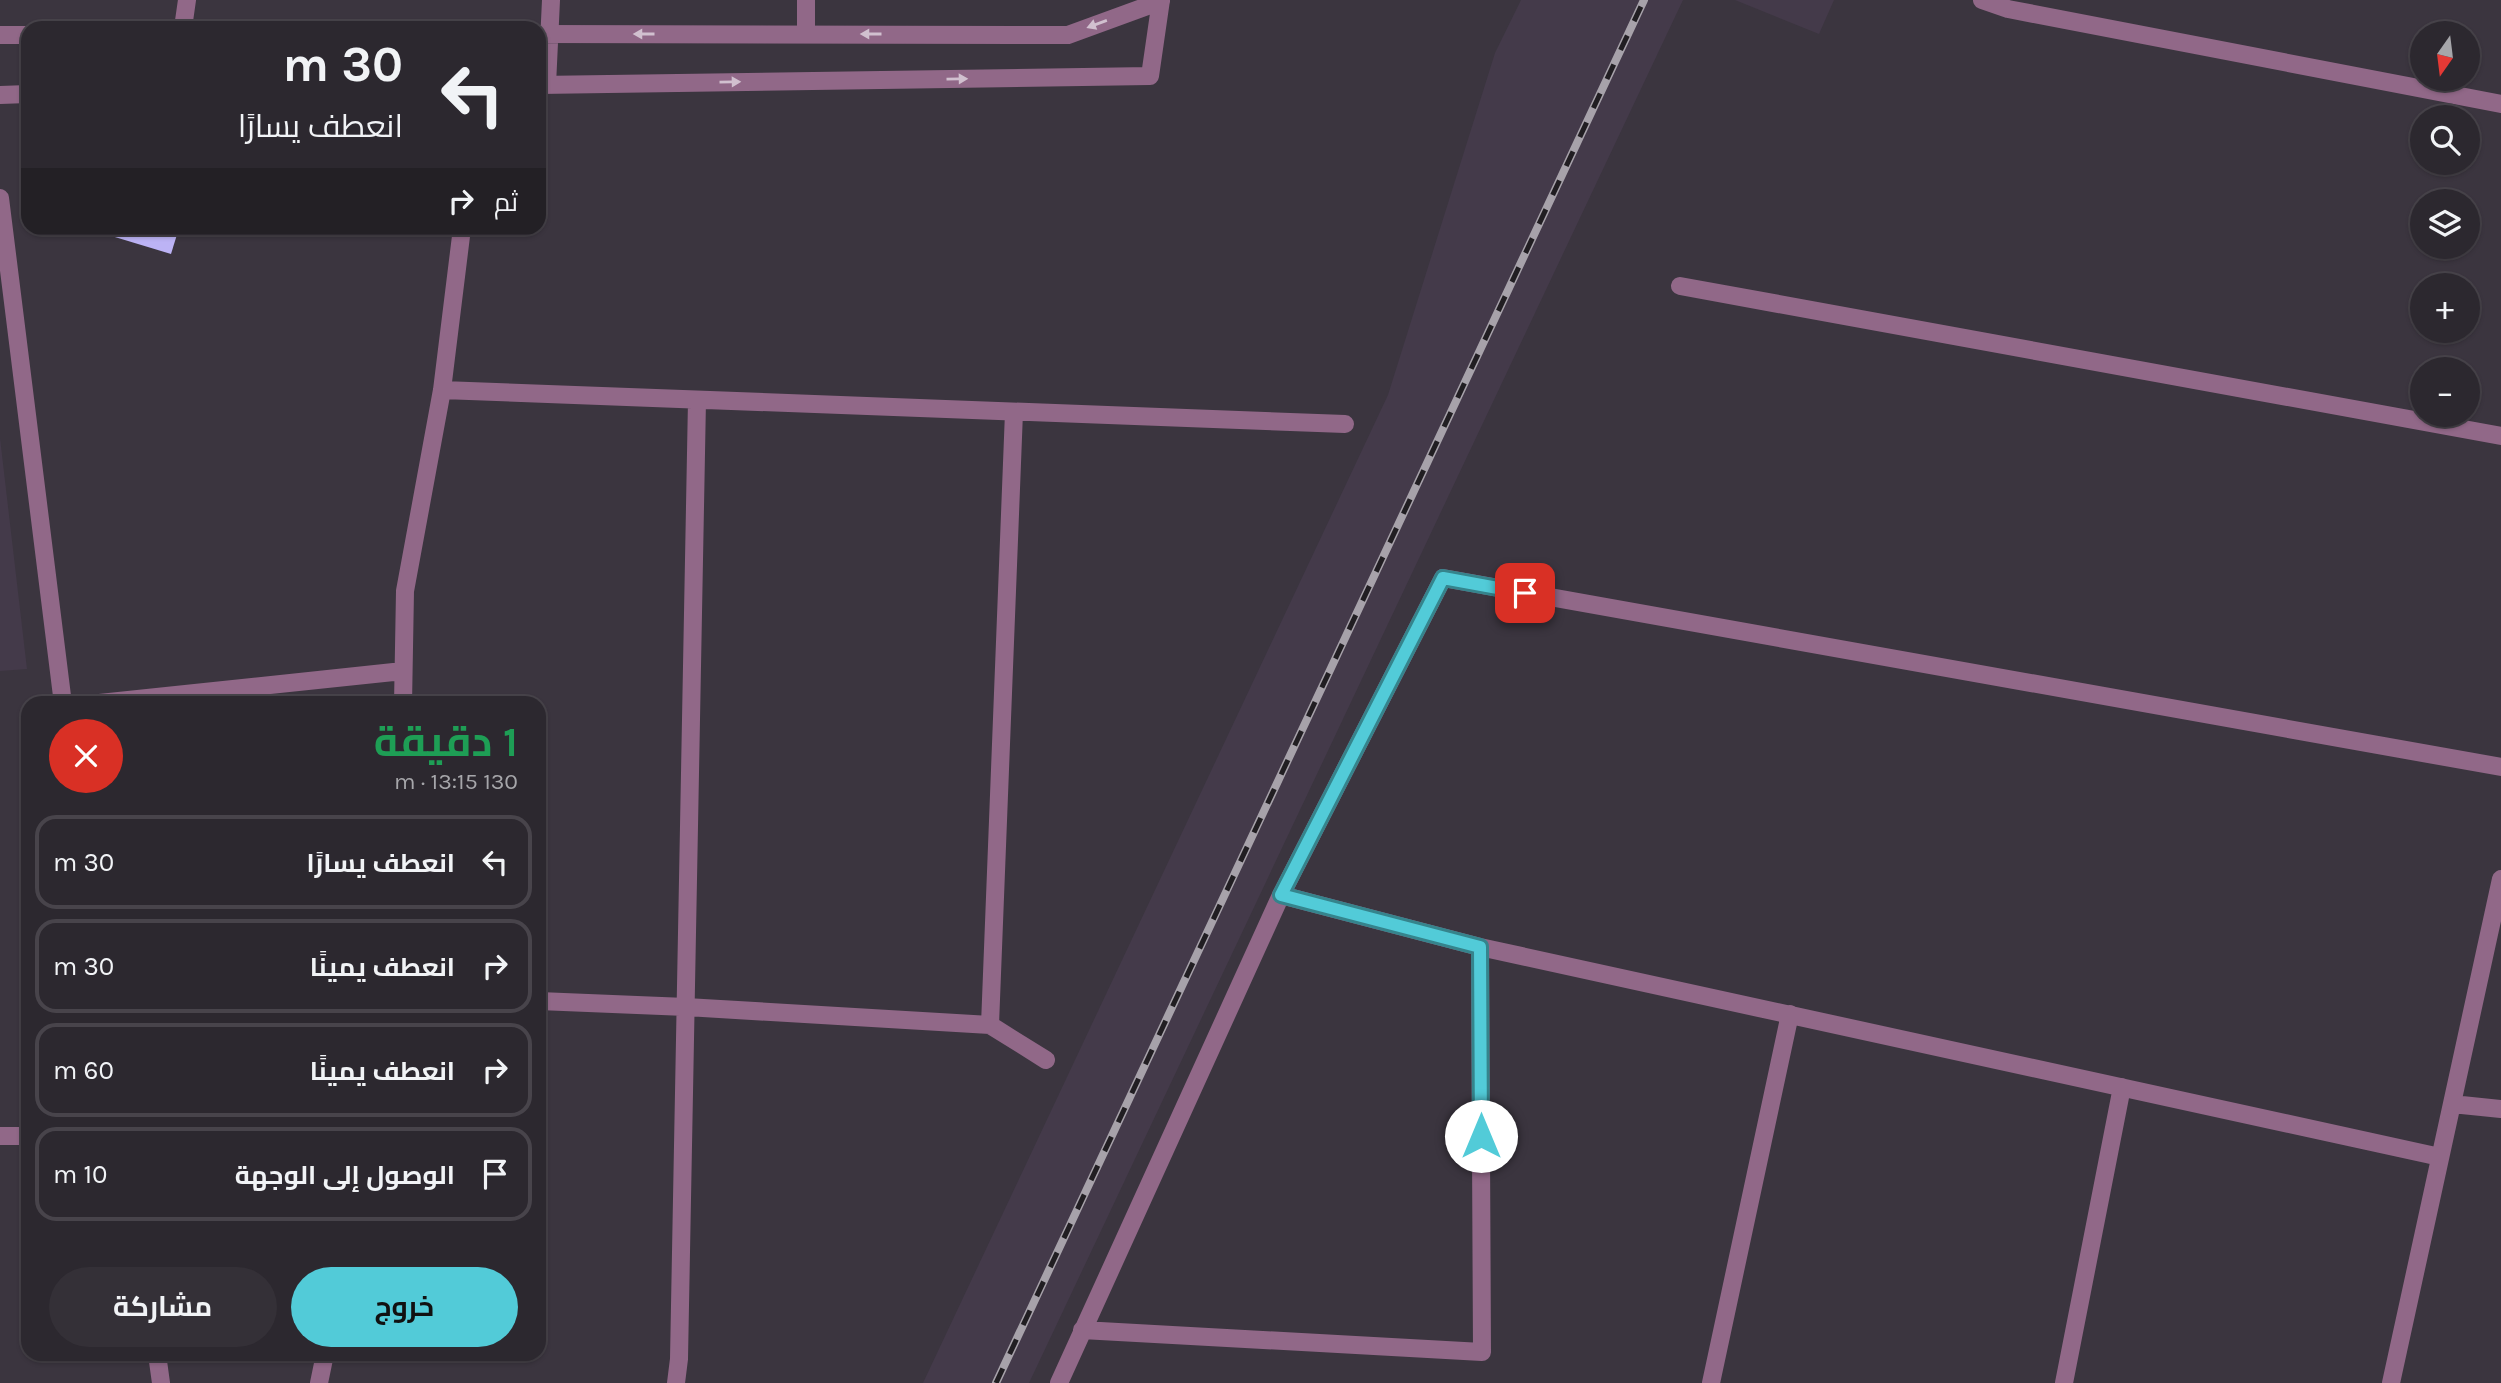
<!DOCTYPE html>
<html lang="ar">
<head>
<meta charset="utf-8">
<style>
	:root { --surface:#2c282f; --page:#343037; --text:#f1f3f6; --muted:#a6a6aa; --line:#48444b; --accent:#52cbd8 }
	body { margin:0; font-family:Karla,Cairo,sans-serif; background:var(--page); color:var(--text); direction:rtl; height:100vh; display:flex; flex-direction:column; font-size:26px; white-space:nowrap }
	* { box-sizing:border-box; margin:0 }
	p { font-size:23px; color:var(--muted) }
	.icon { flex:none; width:38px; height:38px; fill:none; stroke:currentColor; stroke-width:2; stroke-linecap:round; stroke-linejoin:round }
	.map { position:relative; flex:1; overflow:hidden; direction:ltr }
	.drawer { position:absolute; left:21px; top:696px; width:525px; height:665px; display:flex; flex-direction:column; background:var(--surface); border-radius:21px; box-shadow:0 2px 5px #0004,0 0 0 2px var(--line); direction:rtl }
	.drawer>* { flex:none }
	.top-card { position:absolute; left:21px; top:21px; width:525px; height:214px; border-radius:21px; box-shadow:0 2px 5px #0004,0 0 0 2px var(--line); direction:rtl; background:#2c282f; color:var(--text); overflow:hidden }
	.needle { width:46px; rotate:194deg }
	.tools { position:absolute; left:2410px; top:21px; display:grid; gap:14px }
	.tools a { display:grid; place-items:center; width:70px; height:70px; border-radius:50%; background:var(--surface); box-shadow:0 2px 5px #0004,0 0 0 2px var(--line); font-size:35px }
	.pin { position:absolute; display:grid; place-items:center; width:60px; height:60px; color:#fff; margin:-30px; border-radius:14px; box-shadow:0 4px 10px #0006 }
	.me { position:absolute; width:77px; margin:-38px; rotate:0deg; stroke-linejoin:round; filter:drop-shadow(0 0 5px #0008) }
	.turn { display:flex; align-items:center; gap:24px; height:147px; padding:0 28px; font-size:32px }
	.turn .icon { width:91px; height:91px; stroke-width:2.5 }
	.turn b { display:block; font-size:49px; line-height:60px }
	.then { display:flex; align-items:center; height:66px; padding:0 28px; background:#0003; gap:14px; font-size:26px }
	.round { display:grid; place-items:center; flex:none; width:74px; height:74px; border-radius:37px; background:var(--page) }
	.summary { display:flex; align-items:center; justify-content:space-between; height:119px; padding:0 28px }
	h1 { font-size:42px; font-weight:700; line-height:52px; color:#1e9e55 }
	.cta { display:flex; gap:14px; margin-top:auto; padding:14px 28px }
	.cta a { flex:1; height:80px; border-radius:42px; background:var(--accent); color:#111; font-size:28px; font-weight:700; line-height:80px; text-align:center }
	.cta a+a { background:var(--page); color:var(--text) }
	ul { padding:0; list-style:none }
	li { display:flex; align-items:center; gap:21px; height:94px; margin:0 14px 10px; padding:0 14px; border:4px solid var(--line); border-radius:21px }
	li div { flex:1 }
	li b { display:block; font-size:26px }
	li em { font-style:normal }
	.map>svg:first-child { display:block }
	.built { fill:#443a4a }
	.building { fill:#bcb3f5 }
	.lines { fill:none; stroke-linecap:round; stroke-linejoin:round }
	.minor { stroke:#916888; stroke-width:18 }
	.rail-casing { stroke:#a7a2aa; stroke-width:8 }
	.rail { stroke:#211e22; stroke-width:5; stroke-dasharray:16; stroke-linecap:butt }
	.oneway { fill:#d1c0cf }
	.route-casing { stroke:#35848c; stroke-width:18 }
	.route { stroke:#52cbd8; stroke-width:12 }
</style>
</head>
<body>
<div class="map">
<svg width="2501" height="1383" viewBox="0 0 2501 1383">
	<rect width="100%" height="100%" fill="#3b353f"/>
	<path class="built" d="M 1521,0 L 1683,0 L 1029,1383 L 923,1383 L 1388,395 L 1495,53 Z
		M 1735,0 L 1834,0 L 1819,34 Z
		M 0,438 L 27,669 L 0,671 Z"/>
	<path class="building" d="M 96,228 L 179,228 L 171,254 L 95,231 Z"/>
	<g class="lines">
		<path class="minor" d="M 1982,0 L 2008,9 L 2501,104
			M 183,28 L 187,0
			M 539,34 L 1068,35 L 1161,1
			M 806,34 L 806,0
			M 0,35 L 28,35
			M 539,85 L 1150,76 L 1161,0
			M 547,85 L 551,0
			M 0,95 L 28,94
			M 0,198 L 63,704
			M 1680,286 L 2501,436
			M 442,390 L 1345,424
			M 90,704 L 403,671
			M 403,704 L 405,591 L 442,390 L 462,228
			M 1281,895 L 1480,947 L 2440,1157
			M 539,1001 L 686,1007 L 990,1025 L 1046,1060
			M 990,1025 L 1014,412
			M 2452,1104 L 2501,1109
			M 0,1136 L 28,1136
			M 1082,1330 L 1482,1352 L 1480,947
			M 157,1354 L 161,1383
			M 319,1383 L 325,1354
			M 676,1383 L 679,1359 L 697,400
			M 1059,1383 L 1281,895 L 1443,578 L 2501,767
			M 1711,1383 L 1790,1014
			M 2064,1383 L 2122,1087
			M 2391,1383 L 2501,879"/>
		<g class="rail-casing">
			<path id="rail" d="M 996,1383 L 1644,0"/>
		</g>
		<use href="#rail" class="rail"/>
	</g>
	<defs><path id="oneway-solid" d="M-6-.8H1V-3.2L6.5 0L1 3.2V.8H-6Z" transform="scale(1.75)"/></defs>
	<g class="oneway">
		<use href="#oneway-solid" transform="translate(1097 24) rotate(160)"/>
		<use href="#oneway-solid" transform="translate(644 34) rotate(-180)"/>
		<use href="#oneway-solid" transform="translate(871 34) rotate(-180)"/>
		<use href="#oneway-solid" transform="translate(957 79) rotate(-1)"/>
		<use href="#oneway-solid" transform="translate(730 82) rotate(-1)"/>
	</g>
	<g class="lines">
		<g class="route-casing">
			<path id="route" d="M 1481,1136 L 1480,947 L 1281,895 L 1443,578 L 1525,593"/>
		</g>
		<use href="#route" class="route"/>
	</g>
</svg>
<div class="tools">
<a><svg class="needle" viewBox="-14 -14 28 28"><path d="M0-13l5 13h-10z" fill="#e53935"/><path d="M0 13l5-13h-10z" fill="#a6a6aa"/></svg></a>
<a><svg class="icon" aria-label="search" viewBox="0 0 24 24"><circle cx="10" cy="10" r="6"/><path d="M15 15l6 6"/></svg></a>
<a><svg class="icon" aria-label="layers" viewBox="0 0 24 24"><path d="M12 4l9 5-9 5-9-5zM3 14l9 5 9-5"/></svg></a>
<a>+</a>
<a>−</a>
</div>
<div class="pin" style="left:1525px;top:593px;background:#d93025"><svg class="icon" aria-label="arrive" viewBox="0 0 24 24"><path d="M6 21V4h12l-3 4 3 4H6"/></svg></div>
<svg class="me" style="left:1481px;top:1136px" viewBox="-20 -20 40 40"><circle r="19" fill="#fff"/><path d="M0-13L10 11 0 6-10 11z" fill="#52cbd8"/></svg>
<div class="top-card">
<div class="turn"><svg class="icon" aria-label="left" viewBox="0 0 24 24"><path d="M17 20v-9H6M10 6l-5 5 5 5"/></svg><div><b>30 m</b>انعطف يسارًا</div></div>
<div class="then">ثم<svg class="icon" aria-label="right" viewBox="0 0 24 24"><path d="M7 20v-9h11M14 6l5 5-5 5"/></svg></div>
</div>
<section class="drawer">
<div class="summary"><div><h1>1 دقيقة</h1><p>130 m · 13:15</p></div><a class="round" style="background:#d93025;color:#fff"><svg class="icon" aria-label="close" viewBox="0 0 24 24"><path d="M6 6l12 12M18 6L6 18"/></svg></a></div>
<ul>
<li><svg class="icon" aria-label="left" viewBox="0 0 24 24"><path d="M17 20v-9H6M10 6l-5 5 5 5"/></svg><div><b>انعطف يسارًا</b></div><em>30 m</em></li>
<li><svg class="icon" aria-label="right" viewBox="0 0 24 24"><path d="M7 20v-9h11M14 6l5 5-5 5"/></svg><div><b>انعطف يمينًا</b></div><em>30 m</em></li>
<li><svg class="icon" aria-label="right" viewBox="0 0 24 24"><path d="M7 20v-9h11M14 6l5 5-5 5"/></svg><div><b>انعطف يمينًا</b></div><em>60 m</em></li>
<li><svg class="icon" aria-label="arrive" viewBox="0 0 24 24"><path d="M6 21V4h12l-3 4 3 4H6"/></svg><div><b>الوصول إلى الوجهة</b></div><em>10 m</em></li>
</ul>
<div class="cta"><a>خروج</a><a>مشاركة</a></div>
</section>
</div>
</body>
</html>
